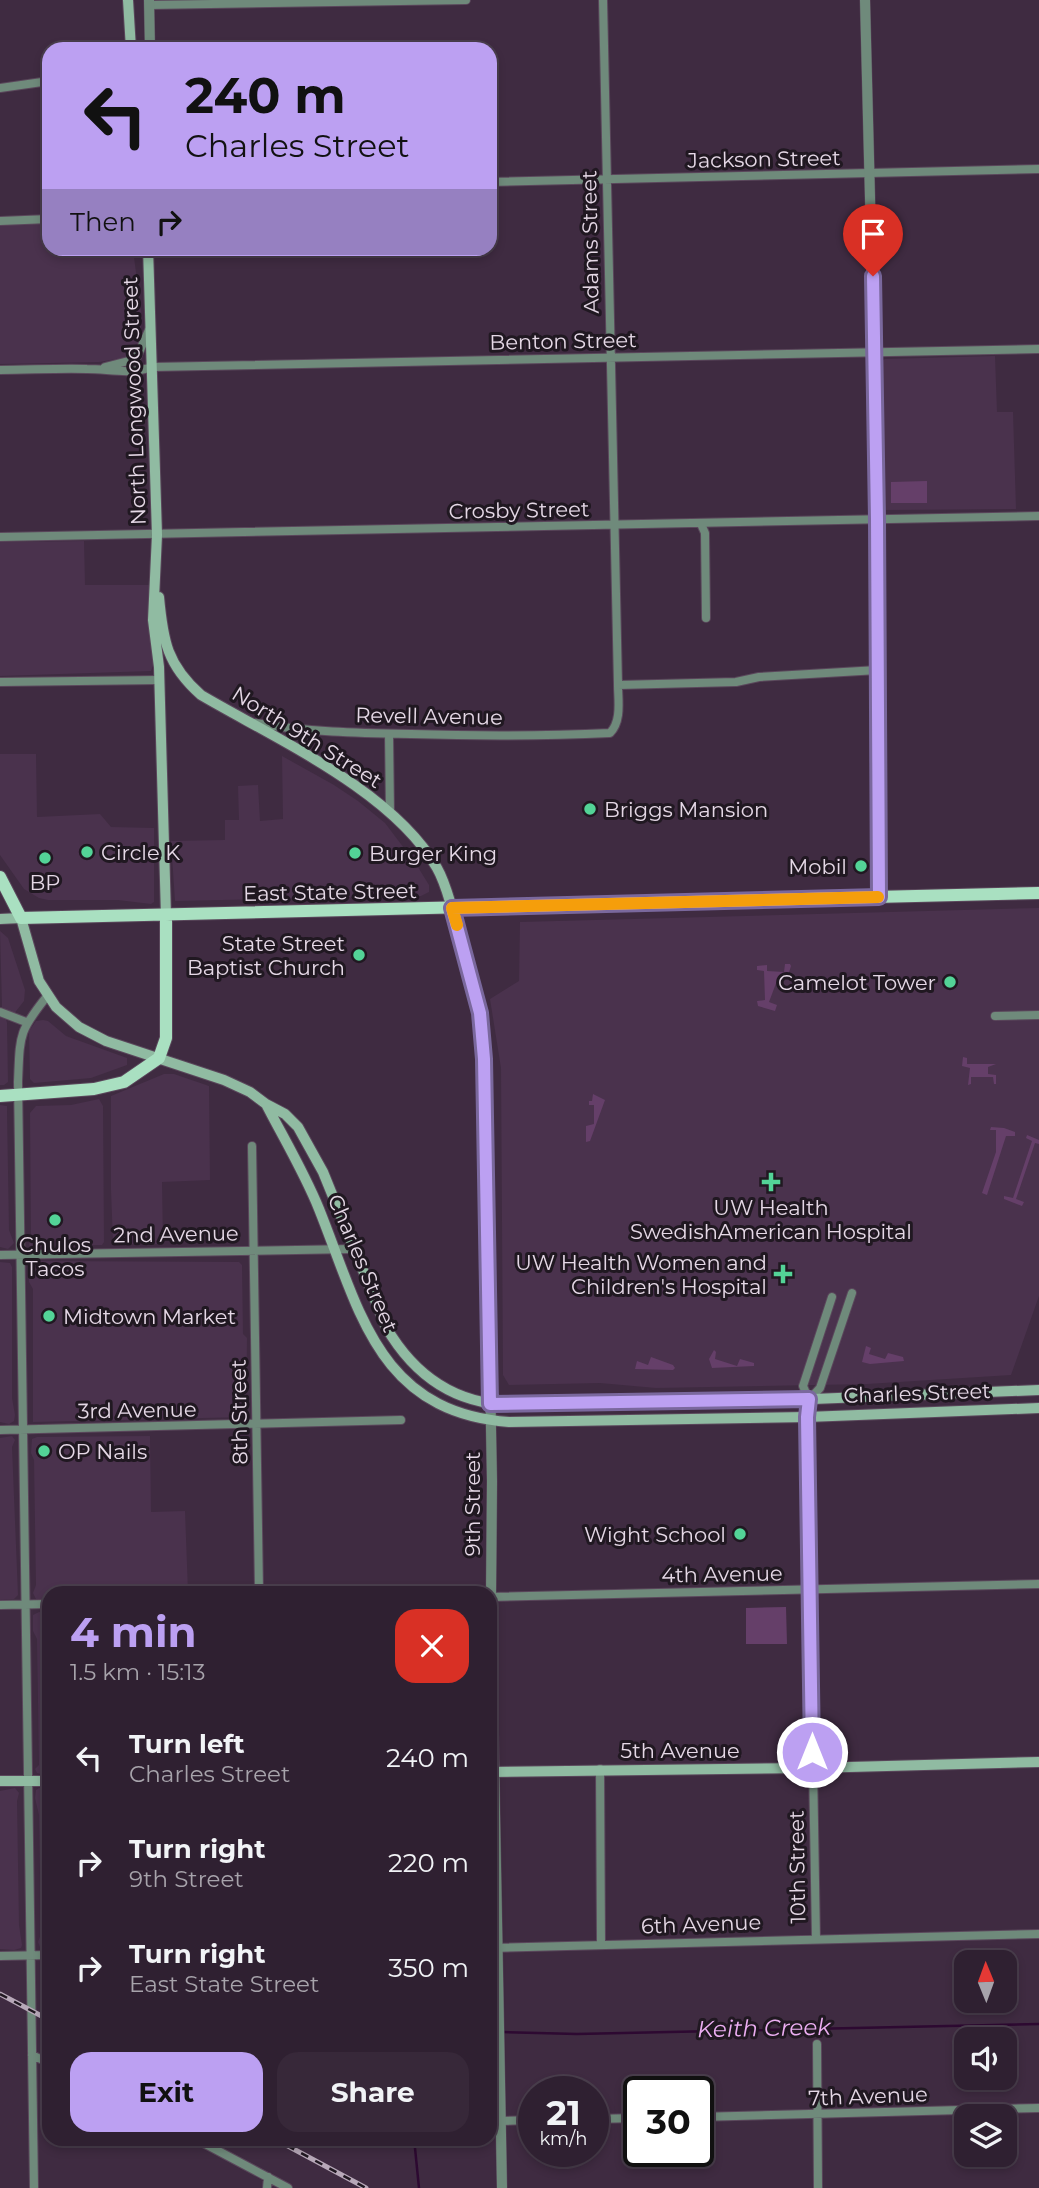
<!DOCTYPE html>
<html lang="en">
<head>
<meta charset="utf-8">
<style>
	:root { --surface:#2f2031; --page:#372839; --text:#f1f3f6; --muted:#a7a3ab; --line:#4a3e4d; --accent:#bca0f2 }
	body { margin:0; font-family:Montserrat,sans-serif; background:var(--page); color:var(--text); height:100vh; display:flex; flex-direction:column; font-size:26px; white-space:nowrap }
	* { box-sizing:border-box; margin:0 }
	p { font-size:23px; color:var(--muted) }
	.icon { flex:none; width:38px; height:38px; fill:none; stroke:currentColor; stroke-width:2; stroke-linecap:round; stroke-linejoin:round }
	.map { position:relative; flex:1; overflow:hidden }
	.drawer { position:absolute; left:42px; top:1586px; width:455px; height:560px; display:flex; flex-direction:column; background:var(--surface); border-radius:21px; box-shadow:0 4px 10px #0003,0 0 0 2px var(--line) }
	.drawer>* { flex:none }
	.banner { position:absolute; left:42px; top:42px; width:455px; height:214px; border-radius:21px; box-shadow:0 4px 10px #0003,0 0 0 2px var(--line); background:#bca0f2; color:#111; overflow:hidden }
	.needle { width:46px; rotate:359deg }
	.buttons { position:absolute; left:954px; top:1950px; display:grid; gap:14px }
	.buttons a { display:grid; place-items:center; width:63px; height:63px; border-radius:14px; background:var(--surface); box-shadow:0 4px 10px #0003,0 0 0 2px var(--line); font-size:35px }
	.speed { position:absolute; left:518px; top:2076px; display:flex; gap:14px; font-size:35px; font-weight:700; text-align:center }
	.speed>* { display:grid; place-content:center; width:91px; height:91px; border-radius:50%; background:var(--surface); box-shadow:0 4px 10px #0003,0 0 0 2px var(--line); line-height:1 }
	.speed small { font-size:18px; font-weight:400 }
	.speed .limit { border:4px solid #111; border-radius:10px; background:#fff; color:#111 }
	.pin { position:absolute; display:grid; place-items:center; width:60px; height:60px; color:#fff; margin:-72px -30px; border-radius:50% 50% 50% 0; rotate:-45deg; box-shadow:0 0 7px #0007 }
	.pin .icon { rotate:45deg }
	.me { position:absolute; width:77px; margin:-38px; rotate:0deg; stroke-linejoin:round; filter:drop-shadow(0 0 5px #0008) }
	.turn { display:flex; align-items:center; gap:24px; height:147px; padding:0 28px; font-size:32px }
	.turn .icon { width:91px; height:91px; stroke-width:2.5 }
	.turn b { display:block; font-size:49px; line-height:60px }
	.then { display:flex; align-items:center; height:66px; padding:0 28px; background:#0003; gap:14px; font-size:26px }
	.round { display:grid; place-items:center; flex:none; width:74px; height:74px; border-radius:21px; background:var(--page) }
	.overview { display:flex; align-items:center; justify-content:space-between; height:119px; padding:0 28px }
	h1 { font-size:42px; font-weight:700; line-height:52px; color:var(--accent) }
	.button { display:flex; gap:14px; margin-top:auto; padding:14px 28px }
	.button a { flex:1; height:80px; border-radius:21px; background:var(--accent); color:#111; font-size:28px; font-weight:700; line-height:80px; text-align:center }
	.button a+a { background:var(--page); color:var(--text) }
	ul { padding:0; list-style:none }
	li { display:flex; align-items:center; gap:21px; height:105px; padding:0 28px }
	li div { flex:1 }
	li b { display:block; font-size:26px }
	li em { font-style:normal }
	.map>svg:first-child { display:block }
	.built { fill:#4a324d }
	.green { fill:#653f69 }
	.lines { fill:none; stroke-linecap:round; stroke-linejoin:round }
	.stream { stroke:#2d0931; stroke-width:2.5 }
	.minor-casing { stroke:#5a475b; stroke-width:10 }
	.tertiary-casing { stroke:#5a475b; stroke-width:11 }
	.secondary-casing { stroke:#5a475b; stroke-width:12 }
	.primary-casing { stroke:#5a475b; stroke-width:14 }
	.minor { stroke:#6f8a7b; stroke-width:8 }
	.tertiary { stroke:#6f8a7b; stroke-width:10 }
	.secondary { stroke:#90bba2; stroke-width:10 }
	.primary { stroke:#a9e0c1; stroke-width:12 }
	.rail-casing { stroke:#b7a8b8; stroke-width:5 }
	.rail { stroke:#201821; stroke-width:2.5; stroke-dasharray:8; stroke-linecap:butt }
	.route-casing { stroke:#7a689d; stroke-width:18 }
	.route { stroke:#bca0f2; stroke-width:12 }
	.slow { stroke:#f59e0b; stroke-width:12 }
	.poi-dot { fill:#53d397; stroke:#201821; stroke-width:2.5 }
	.labels { text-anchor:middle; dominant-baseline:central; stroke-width:6; stroke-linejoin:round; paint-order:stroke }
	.street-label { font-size:21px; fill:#e5d8e6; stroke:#201821 }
	.poi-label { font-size:21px; fill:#e5d8e6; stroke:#201821; text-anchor:start }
	.water-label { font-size:23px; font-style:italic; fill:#ebadf1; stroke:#201821 }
</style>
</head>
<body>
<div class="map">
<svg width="1039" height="2188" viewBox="0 0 1039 2188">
	<rect width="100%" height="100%" fill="#3f2b41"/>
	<path class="built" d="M 49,223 L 49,248 L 133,249 L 141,312 L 141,338 L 138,347 L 128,357 L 99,362 L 0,364 L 0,224 Z
		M 995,356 L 997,412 L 1013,412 L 1016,509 L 886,510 L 882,505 L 880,361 L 885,359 Z
		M 84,541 L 85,585 L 149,585 L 149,625 L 154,663 L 151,671 L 0,676 L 0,542 Z
		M 0,754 L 36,754 L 37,817 L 100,814 L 111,827 L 154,828 L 154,902 L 151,904 L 118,900 L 48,900 L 39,898 L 24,889 L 0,855 Z
		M 282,756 L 334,785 L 358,801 L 385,823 L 416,864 L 429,885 L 429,892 L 421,896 L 175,901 L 171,841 L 225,840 L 225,820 L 239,820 L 238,786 L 258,785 L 260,821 L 283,819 Z
		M 1039,908 L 1039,1296 L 1011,1375 L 867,1384 L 656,1388 L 600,1383 L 509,1385 L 503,1375 L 501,1068 L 490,999 L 519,981 L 520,922 Z
		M 0,931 L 8,938 L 25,990 L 24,1001 L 13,1015 L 2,1007 Z
		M 0,1015 L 6,1019 L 7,1023 L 8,1082 L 4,1085 L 0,1085 Z
		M 43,1020 L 48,1021 L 66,1036 L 127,1058 L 127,1065 L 91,1078 L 34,1083 L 30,1079 L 29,1031 L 36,1021 Z
		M 164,1074 L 174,1074 L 209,1086 L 210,1180 L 162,1182 L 163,1244 L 116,1244 L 113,1242 L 111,1190 L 111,1096 Z
		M 99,1099 L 103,1106 L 104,1242 L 102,1245 L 43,1246 L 33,1250 L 29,1245 L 31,1238 L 30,1113 L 36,1106 L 71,1105 Z
		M 0,1105 L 7,1106 L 7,1111 L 9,1230 L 14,1243 L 8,1249 L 0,1247 Z
		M 35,1261 L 239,1262 L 242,1265 L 243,1334 L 247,1338 L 246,1417 L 33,1422 L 33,1289 L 29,1282 L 29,1266 Z
		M 0,1262 L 10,1263 L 12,1267 L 12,1398 L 15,1415 L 14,1421 L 9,1424 L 0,1422 Z
		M 12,1436 L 15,1440 L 12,1447 L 18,1595 L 14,1599 L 0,1600 L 0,1438 Z
		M 150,1436 L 151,1512 L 185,1511 L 188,1592 L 49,1592 L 49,1599 L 36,1599 L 33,1593 L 36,1585 L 34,1460 L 31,1453 L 32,1439 L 37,1437 Z
		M 39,1612 L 49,1614 L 49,1773 L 45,1775 L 37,1773 L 35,1769 L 39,1765 L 37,1639 L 33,1631 L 33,1615 Z
		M 15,1788 L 19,1793 L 17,1801 L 19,1925 L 22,1945 L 21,1948 L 14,1950 L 0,1949 L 0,1791 Z
		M 39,1788 L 49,1789 L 49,1949 L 47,1950 L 40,1947 L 38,1942 L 41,1934 L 39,1815 L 35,1798 L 36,1790 Z"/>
	<path class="green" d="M 927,481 L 927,503 L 891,503 L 891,482 Z
		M 785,964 L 790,964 L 791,966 L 787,979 L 778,978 L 769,1002 L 777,1005 L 775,1011 L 758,1006 L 757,1001 L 765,1000 L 764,971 L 757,970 L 757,966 L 767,965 L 767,971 L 784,972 Z
		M 963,1057 L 967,1058 L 967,1064 L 996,1064 L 988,1067 L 988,1074 L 996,1075 L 996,1084 L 994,1084 L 993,1077 L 971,1077 L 971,1084 L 968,1085 L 970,1068 L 962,1066 Z
		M 593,1094 L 605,1100 L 590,1141 L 586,1142 L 586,1126 L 594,1124 L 594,1105 L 589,1105 L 589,1101 L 592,1101 Z
		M 991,1127 L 1004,1128 L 1015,1132 L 1015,1136 L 1006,1136 L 987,1195 L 982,1193 L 996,1152 L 996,1130 L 990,1130 Z
		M 1027,1135 L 1039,1140 L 1039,1144 L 1035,1143 L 1016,1199 L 1024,1202 L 1022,1206 L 1004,1199 L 1004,1196 L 1013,1198 L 1032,1141 L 1026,1138 Z
		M 866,1346 L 871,1348 L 869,1354 L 885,1359 L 888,1353 L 903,1357 L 904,1361 L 870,1364 L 862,1362 Z
		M 714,1350 L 716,1352 L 715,1359 L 737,1366 L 740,1359 L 754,1363 L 754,1366 L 712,1368 L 709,1359 Z
		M 651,1357 L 673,1365 L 675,1368 L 673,1370 L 635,1369 L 637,1361 L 648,1365 Z
		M 786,1607 L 787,1644 L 746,1644 L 746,1608 Z"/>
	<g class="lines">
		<path class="stream" d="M 503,2032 L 577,2034 L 1039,2024
			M 414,2138 L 419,2188"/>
		<g class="minor-casing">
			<path id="minor" d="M 149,5 L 466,0
				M 0,88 L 49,81
				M 490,182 L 1039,169
				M 0,221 L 49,219
				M 105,367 L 136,359 L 149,330
				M 0,370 C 29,370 58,368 87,369 C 109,369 130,375 152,367 L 1039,349
				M 701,524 L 705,533 L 706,618
				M 0,537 L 1039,516
				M 0,682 L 159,680
				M 618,685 L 736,682 L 759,677 L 878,670
				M 255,723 C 306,732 358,733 411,734 C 477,736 544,736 610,733 C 622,721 618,700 618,685 L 603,0
				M 389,734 L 390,813
				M 0,1012 L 26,1022
				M 995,1016 L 1039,1015
				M 252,1146 L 259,1592
				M 0,1255 L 353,1249
				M 809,1400 L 820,1388 L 852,1293
				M 0,1430 L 401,1420
				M 490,1597 L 1039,1584
				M 0,1605 L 49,1604
				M 600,1769 L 601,1944
				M 816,1939 L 807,1417 L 809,1400 L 803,1386 L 832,1297
				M 490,1948 L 1039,1934
				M 0,1956 L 49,1955
				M 817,2044 L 818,2188
				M 32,2055 L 49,2063
				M 698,2117 L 1039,2108
				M 593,2119 L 639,2118
				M 500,2121 L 534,2120
				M 194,2138 L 288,2188
				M 34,2188 L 18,1082 C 20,1035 18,1032 48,995
				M 267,2188 L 268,2177"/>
		</g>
		<g class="tertiary-casing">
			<path id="tertiary" d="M 149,0 L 150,49
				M 865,0 L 876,435 L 879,897
				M 452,908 L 480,1013 L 484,1059 L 492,1481 L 491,1597 L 502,2188"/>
		</g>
		<g class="secondary-casing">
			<path id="secondary" d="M 128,0 L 131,49
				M 148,248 L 157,535 L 153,620 L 159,667 L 166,916
				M 159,597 C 163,641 167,665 201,695 C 276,739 393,791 437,868 C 444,880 448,895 452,908
				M 0,919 L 21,918 L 39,981 L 56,1007 L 79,1027 L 106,1041 L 224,1080 L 250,1092 L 266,1104 L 285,1114 L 298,1127 L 323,1172 L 386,1327 C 414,1375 454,1404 511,1405 L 813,1399 L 1039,1390
				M 266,1104 C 284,1139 304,1172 319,1209 C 360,1311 378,1412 509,1422 L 807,1417 L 1039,1408
				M 490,1772 L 812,1768 L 1039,1762
				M 0,1781 L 49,1781"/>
		</g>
		<g class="primary-casing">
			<path id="primary" d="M 0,877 L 21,918 L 1039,893
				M 0,1096 L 94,1089 L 124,1082 L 159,1058 L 166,1038 L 166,916"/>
		</g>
		<use href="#minor" class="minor"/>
		<use href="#tertiary" class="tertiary"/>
		<use href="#secondary" class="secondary"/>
		<use href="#primary" class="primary"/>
		<g class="rail-casing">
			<path id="rail" d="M 0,1994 L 49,2020
				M 273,2138 L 366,2188"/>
		</g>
		<use href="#rail" class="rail"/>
	</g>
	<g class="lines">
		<g class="route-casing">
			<path id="route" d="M 812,1752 L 807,1417 L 809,1399 L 490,1404 L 484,1059 L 480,1013 L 452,908 L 879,897 L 877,519 L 873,276"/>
		</g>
		<use href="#route" class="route"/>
		<path class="slow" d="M 457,925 L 452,908 L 878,897"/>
	</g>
	<g class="poi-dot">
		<circle cx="590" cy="809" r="7"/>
		<circle cx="87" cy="852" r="7"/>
		<circle cx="355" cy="853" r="7"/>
		<circle cx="45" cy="858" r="7"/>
		<circle cx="861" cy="866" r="7"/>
		<circle cx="359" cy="955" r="7"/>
		<circle cx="950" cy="982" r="7"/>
		<path d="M767.5 1171.5h7v7h7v7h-7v7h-7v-7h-7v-7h7z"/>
		<circle cx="55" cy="1220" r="7"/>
		<path d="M779.5 1263.5h7v7h7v7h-7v7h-7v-7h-7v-7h7z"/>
		<circle cx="49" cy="1316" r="7"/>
		<circle cx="44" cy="1451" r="7"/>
		<circle cx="740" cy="1534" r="7"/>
	</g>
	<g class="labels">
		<g class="street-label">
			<text transform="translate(764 159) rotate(-1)">Jackson Street</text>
			<text transform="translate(590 242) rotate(-91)">Adams Street</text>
			<text transform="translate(563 341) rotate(-1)">Benton Street</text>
			<text transform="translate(134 401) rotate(-92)">North Longwood Street</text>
			<text transform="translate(519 510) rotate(-1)">Crosby Street</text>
			<text transform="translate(429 716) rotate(1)">Revell Avenue</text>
			<text transform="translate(307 737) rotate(32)">North 9th Street</text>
			<text transform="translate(330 892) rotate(-1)">East State Street</text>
			<text transform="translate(176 1234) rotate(-1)">2nd Avenue</text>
			<text transform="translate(363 1263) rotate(67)">Charles Street</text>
			<text transform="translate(917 1393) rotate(-2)">Charles Street</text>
			<text transform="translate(137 1410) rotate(-1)">3rd Avenue</text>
			<text transform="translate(239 1412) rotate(-91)">8th Street</text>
			<text transform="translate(472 1504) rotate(-90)">9th Street</text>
			<text transform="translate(722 1574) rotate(-1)">4th Avenue</text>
			<text x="680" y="1750">5th Avenue</text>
			<text transform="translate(797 1867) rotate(-91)">10th Street</text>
			<text transform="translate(701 1924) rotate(-2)">6th Avenue</text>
			<text transform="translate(868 2096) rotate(-2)">7th Avenue</text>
		</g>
		<g class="poi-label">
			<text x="604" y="809">Briggs Mansion</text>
			<text x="101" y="852">Circle K</text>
			<text x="369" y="853">Burger King</text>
			<text x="847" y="866" text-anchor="end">Mobil</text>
			<text x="45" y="882" text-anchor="middle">BP</text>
			<text x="345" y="943" text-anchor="end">State Street<tspan x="345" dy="24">Baptist Church</tspan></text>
			<text x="936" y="982" text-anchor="end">Camelot Tower</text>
			<text x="771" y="1207" text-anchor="middle">UW Health<tspan x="771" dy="24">SwedishAmerican Hospital</tspan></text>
			<text x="55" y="1244" text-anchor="middle">Chulos<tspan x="55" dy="24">Tacos</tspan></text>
			<text x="767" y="1262" text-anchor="end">UW Health Women and<tspan x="767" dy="24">Children's Hospital</tspan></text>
			<text x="63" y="1316">Midtown Market</text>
			<text x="58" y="1451">OP Nails</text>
			<text x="726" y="1534" text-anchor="end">Wight School</text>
		</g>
		<g class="water-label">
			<text transform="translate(764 2028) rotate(-1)">Keith Creek</text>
		</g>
	</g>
</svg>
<div class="buttons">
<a><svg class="needle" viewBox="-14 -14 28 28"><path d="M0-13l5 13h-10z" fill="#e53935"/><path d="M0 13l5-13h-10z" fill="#a7a3ab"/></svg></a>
<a><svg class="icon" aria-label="sound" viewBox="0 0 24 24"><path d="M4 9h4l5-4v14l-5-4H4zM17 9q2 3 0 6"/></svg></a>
<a><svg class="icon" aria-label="layers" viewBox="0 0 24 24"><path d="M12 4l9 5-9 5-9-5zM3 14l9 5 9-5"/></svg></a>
</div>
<div class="speed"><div>21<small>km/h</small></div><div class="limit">30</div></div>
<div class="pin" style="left:873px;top:276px;background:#d93025"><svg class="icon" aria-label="arrive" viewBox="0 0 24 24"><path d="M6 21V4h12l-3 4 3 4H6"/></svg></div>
<svg class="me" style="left:812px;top:1752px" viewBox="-20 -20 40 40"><circle r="17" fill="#bca0f2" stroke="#fff" stroke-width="3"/><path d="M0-11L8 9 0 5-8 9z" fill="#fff"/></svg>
<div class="banner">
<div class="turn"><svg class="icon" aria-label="left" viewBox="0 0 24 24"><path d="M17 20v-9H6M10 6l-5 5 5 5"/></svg><div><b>240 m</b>Charles Street</div></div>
<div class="then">Then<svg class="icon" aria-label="right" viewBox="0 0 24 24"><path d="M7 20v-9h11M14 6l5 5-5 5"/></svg></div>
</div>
<section class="drawer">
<div class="overview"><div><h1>4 min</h1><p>1.5 km · 15:13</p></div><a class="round" style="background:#d93025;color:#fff"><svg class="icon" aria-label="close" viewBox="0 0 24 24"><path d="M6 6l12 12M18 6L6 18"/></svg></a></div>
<ul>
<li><svg class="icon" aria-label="left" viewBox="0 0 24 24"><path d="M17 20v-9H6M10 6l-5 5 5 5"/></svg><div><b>Turn left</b><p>Charles Street</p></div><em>240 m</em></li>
<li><svg class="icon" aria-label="right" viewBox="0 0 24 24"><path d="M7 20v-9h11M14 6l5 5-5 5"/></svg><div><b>Turn right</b><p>9th Street</p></div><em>220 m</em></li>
<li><svg class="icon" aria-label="right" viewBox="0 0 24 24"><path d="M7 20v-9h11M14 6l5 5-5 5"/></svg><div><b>Turn right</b><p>East State Street</p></div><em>350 m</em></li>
</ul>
<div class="button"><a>Exit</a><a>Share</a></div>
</section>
</div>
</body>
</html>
